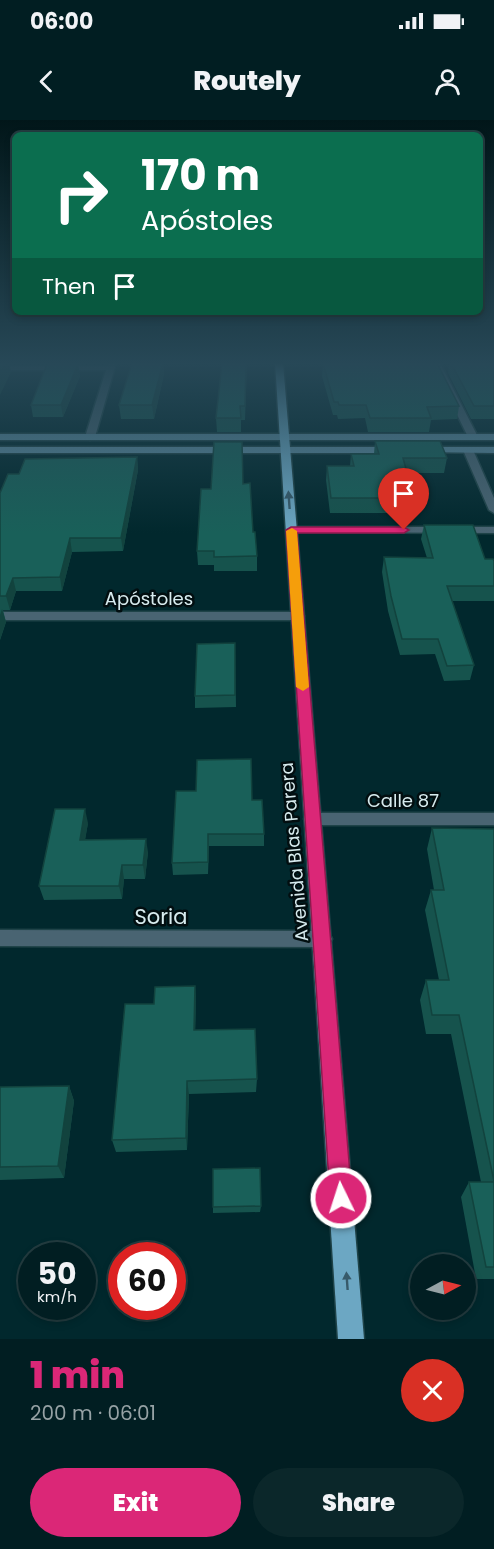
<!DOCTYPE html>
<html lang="en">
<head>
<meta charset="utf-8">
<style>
	:root { --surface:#011e22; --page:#0b272a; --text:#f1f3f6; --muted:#96a2a5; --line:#233c40; --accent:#db2777 }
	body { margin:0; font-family:Poppins,sans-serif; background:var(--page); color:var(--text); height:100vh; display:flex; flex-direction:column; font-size:22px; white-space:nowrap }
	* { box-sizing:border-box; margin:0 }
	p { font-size:20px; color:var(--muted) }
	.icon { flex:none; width:33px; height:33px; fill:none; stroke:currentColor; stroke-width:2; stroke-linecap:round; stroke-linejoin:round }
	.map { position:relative; height:1219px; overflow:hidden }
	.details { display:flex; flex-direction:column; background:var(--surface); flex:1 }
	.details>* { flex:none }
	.hud { position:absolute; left:12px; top:12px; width:471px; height:183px; border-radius:9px; box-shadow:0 3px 9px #0003,0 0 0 2px var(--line); background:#0b6e4f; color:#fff; overflow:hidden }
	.needle { width:39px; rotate:83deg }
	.buttons { position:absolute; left:410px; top:1134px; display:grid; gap:12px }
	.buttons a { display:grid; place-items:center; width:66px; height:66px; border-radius:50%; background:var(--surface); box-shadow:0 3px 9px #0003,0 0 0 2px var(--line); font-size:30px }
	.speed { position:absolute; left:18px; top:1122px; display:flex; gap:12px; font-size:30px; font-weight:700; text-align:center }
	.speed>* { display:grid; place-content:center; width:78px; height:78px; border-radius:50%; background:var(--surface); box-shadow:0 3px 9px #0003,0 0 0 2px var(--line); line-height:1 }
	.speed small { font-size:15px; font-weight:400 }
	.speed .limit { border:9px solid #d22; background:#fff; color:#111 }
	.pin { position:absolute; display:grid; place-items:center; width:51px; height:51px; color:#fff; margin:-62px -26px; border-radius:50% 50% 50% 0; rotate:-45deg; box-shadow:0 0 6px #0007 }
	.pin .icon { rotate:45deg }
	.me { position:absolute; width:66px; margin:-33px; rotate:356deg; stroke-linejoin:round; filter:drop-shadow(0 0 4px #0008) }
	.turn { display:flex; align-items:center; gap:21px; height:126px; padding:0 30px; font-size:27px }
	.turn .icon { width:78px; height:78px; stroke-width:2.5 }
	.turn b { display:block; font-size:42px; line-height:51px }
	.then { display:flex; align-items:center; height:57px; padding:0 30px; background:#0003; gap:12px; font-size:22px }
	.round { display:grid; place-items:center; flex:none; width:63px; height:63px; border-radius:32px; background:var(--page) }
	.head { display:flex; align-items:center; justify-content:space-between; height:102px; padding:0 30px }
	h1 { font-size:36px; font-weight:800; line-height:45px; color:var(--accent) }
	.cta { display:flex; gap:12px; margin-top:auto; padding:12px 30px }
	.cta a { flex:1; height:69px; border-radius:36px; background:var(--accent); color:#fff; font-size:24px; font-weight:800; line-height:69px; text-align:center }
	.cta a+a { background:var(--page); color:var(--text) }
	.status { display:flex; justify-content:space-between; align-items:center; height:42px; padding:0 30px; background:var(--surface); direction:ltr }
	.status svg { height:16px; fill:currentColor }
	header { display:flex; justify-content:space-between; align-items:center; height:78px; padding:0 30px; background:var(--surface); font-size:27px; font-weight:800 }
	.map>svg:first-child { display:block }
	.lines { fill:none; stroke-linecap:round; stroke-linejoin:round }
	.minor-casing { stroke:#1f4348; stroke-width:3 }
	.secondary-casing { stroke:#1f4348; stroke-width:3 }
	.primary-casing { stroke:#1f4348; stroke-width:3 }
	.minor { fill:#496472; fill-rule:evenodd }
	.secondary { fill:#5d8a9f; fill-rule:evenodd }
	.primary { fill:#6ca7c3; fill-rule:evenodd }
	.wall { fill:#16534d }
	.shaded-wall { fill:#12433e }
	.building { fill:#196059; stroke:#12433e; stroke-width:1.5 }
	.oneway { fill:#375a6a }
	.route { fill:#db2777; stroke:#8e194d; stroke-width:1.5 }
	.slow { fill:#f59e0b }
	.labels { text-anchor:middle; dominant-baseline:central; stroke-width:5; stroke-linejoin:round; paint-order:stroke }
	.street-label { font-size:18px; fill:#d7ebee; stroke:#020e10 }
	.near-street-label { font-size:21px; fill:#d7ebee; stroke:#020e10 }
</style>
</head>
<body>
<div class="status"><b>06:00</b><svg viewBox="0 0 49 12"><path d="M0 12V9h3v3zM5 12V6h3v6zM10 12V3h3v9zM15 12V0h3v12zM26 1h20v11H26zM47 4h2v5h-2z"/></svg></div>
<header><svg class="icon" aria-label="back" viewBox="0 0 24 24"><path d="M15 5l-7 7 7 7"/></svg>Routely<svg class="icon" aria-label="person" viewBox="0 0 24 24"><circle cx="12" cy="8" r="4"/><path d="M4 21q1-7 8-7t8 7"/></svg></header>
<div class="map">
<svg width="494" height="1219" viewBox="0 0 494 1219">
	<rect width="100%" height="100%" fill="#01282d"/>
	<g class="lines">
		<g class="minor-casing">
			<path id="minor" d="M 108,243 L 116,243 L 95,317 L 90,320 L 85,317 L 106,250 L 0,250 L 0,246 L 107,246 Z
				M 432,243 L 440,243 L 478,317 L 476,319 L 468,317 Z
				M 465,328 L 473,330 L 494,378 L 494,393 L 489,390 L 463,330 Z
				M 291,407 L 494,407 L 494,413 L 287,412 L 287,408 Z
				M 0,492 L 298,492 L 304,496 L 298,500 L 0,500 Z
				M 312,693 L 494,693 L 494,705 L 312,705 L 306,704 L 304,699 L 306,694 Z
				M 0,810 L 322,811 L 329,813 L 332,819 L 329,825 L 322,827 L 0,826 Z"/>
		</g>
		<g class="secondary-casing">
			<path id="secondary" d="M 0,314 L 494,314 L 494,320 L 0,320 Z
				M 0,327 L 393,327 L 398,330 L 393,333 L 0,333 Z
				M 423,327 L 494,327 L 494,333 L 420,332 L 420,328 Z"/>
		</g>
		<g class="primary-casing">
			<path id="primary" d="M 275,243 L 283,243 L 364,1219 L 338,1219 Z"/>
		</g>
		<use href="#minor" class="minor"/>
		<use href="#secondary" class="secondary"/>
		<use href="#primary" class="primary"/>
	</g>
	<path class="wall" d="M 163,243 L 164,254 L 154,299 L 121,299 L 119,285 Z
		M 247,243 L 245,300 L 241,300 L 241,312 L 217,312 L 216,298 Z
		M 323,243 L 437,243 L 459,286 L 457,299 L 431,300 L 429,312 L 368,312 L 365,298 L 338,299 L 337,295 L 333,295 L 322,256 Z
		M 449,243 L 494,243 L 494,299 L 471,299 L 448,253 Z
		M 78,244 L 80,256 L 63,297 L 33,297 L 31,285 Z
		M 375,321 L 447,338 L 444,353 L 407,353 L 414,378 L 412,393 L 330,393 L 326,360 L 327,346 L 350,346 L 351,334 L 374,334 Z
		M 137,337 L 138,350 L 123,431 L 72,432 L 62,471 L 16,471 L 10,490 L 3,490 L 6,502 L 0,520 L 0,373 L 19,354 Z
		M 243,364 L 257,436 L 257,451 L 214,451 L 214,445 L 198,445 L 197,431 L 211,369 Z
		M 424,405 L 485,439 L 494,441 L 494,481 L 452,481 L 474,545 L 470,560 L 444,561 L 435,534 L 400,535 L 388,491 L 382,452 L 384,437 L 427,438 L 421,419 Z
		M 235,523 L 236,587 L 195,588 L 195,576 Z
		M 252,680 L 264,714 L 264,726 L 209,726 L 208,754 L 173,755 L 172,743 Z
		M 88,703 L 85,719 L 148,732 L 145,759 L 124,759 L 122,779 L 44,780 L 39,766 Z
		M 432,708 L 494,709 L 494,1159 L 476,1159 L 461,1077 L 469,1062 L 481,1062 L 451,914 L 426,914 L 420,880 L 426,860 L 439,860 L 425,790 L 431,770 L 434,770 L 427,729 Z
		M 195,866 L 196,881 L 195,910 L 257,959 L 256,972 L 189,974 L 187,1030 L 116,1032 L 112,1020 L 154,884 Z
		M 69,966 L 74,981 L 64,1058 L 0,1060 L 0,967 Z
		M 261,1086 L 260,1092 L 213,1093 L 213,1087 Z"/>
	<path class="shaded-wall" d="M 5,243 L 9,243 L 11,252 L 0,275 L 0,253 Z
		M 163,243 L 164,254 L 154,299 L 152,285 Z
		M 78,244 L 80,256 L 63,297 L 61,285 Z
		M 137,337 L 138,350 L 123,431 L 121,418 Z
		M 70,418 L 72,432 L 62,471 L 60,457 Z
		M 13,458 L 16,471 L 10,490 L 6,476 Z
		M 2,489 L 6,502 L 0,520 L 0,495 Z
		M 85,689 L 88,703 L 83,733 L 80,720 Z
		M 146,719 L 148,732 L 145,759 L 143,745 Z
		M 122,745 L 124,759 L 122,779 L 119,766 Z
		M 195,866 L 196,881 L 195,923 L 194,910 Z
		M 187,961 L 189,974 L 187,1030 L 186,1018 Z
		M 69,966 L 74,981 L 64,1058 L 58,1046 Z"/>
	<path class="building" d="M 0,243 L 5,243 L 0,253 Z
		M 132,243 L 163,243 L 152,285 L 119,285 Z
		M 222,243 L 246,243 L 245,286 L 240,286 L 241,298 L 216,298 Z
		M 323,243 L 437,243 L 459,286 L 427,287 L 431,298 L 370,298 L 366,285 L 339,285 L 338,282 L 334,282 Z
		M 451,243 L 494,243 L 494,286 L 474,286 Z
		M 47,244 L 78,244 L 61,285 L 31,285 Z
		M 375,321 L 440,321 L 447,338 L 403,338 L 414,378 L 331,378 L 327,346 L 354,346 L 351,334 L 379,334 Z
		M 214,322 L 242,322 L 243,364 L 250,363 L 253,412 L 255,412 L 257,436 L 214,437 L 214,431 L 197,431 L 201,369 L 211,369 Z
		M 137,337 L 121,418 L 70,418 L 60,457 L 13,458 L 6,476 L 0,476 L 0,373 L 8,354 L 19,354 L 25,339 Z
		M 424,405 L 473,405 L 485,439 L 493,439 L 494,441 L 494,466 L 447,466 L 474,545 L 447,546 L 438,519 L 402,519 L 391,476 L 384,437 L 433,438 Z
		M 235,523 L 235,575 L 195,576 L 197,524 Z
		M 251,639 L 252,680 L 262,680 L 264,714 L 208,714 L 208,742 L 172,743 L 176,671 L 196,671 L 197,640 Z
		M 55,689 L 85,689 L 80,720 L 146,719 L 143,745 L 122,745 L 119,766 L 39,766 Z
		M 432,708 L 494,709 L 494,1061 L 459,895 L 432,895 L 426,860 L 449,860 L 431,770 L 444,770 Z
		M 195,866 L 194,910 L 255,909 L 257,959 L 187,961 L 186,1018 L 112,1020 L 125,884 L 154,884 L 155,867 Z
		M 69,966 L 58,1046 L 0,1047 L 0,967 Z
		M 260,1048 L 261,1086 L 213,1087 L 213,1049 Z
		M 469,1062 L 494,1062 L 494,1147 L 486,1147 Z"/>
	<defs><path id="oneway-solid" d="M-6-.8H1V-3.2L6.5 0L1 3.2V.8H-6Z" transform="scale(1.5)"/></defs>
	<g class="oneway">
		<use href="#oneway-solid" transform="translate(289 380) rotate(-94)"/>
		<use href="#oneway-solid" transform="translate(347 1161) rotate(-94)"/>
	</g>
	<linearGradient id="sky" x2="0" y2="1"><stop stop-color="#011619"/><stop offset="0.59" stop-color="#274857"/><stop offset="1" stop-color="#274857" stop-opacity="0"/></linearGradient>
	<rect width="494" height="413" fill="url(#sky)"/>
	<path class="route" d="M 291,407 L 404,407 L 409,410 L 404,413 L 297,413 L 352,1078 L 349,1085 L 341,1089 L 333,1085 L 330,1078 L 286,410 Z"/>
	<path class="slow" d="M 292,408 L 297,411 L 309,567 L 303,571 L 296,567 L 286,411 Z"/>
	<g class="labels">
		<g class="street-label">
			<text x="149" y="478">Apóstoles</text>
			<text x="403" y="680">Calle 87</text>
			<text transform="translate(294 732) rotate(-95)">Avenida Blas Parera</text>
		</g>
		<g class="near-street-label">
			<text x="161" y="796">Soria</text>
		</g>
	</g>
</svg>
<div class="buttons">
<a><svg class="needle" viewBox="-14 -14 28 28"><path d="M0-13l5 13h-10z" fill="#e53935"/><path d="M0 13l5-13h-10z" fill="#96a2a5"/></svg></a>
</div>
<div class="speed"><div>50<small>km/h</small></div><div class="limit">60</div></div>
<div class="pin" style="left:404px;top:410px;background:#d93025"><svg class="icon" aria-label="arrive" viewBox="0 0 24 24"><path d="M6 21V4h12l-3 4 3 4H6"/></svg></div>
<svg class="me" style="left:341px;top:1078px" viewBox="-20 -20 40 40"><circle r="17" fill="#db2777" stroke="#fff" stroke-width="3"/><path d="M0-11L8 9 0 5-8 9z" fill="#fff"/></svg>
<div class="hud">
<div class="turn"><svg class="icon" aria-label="right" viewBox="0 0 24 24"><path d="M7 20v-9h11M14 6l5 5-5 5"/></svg><div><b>170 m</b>Apóstoles</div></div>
<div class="then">Then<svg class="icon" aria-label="arrive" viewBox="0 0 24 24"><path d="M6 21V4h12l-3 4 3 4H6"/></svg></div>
</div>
</div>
<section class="details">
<div class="head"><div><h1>1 min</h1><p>200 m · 06:01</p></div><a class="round" style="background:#d93025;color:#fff"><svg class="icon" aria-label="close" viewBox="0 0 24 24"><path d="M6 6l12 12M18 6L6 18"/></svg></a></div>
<div class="cta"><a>Exit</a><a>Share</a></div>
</section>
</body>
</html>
